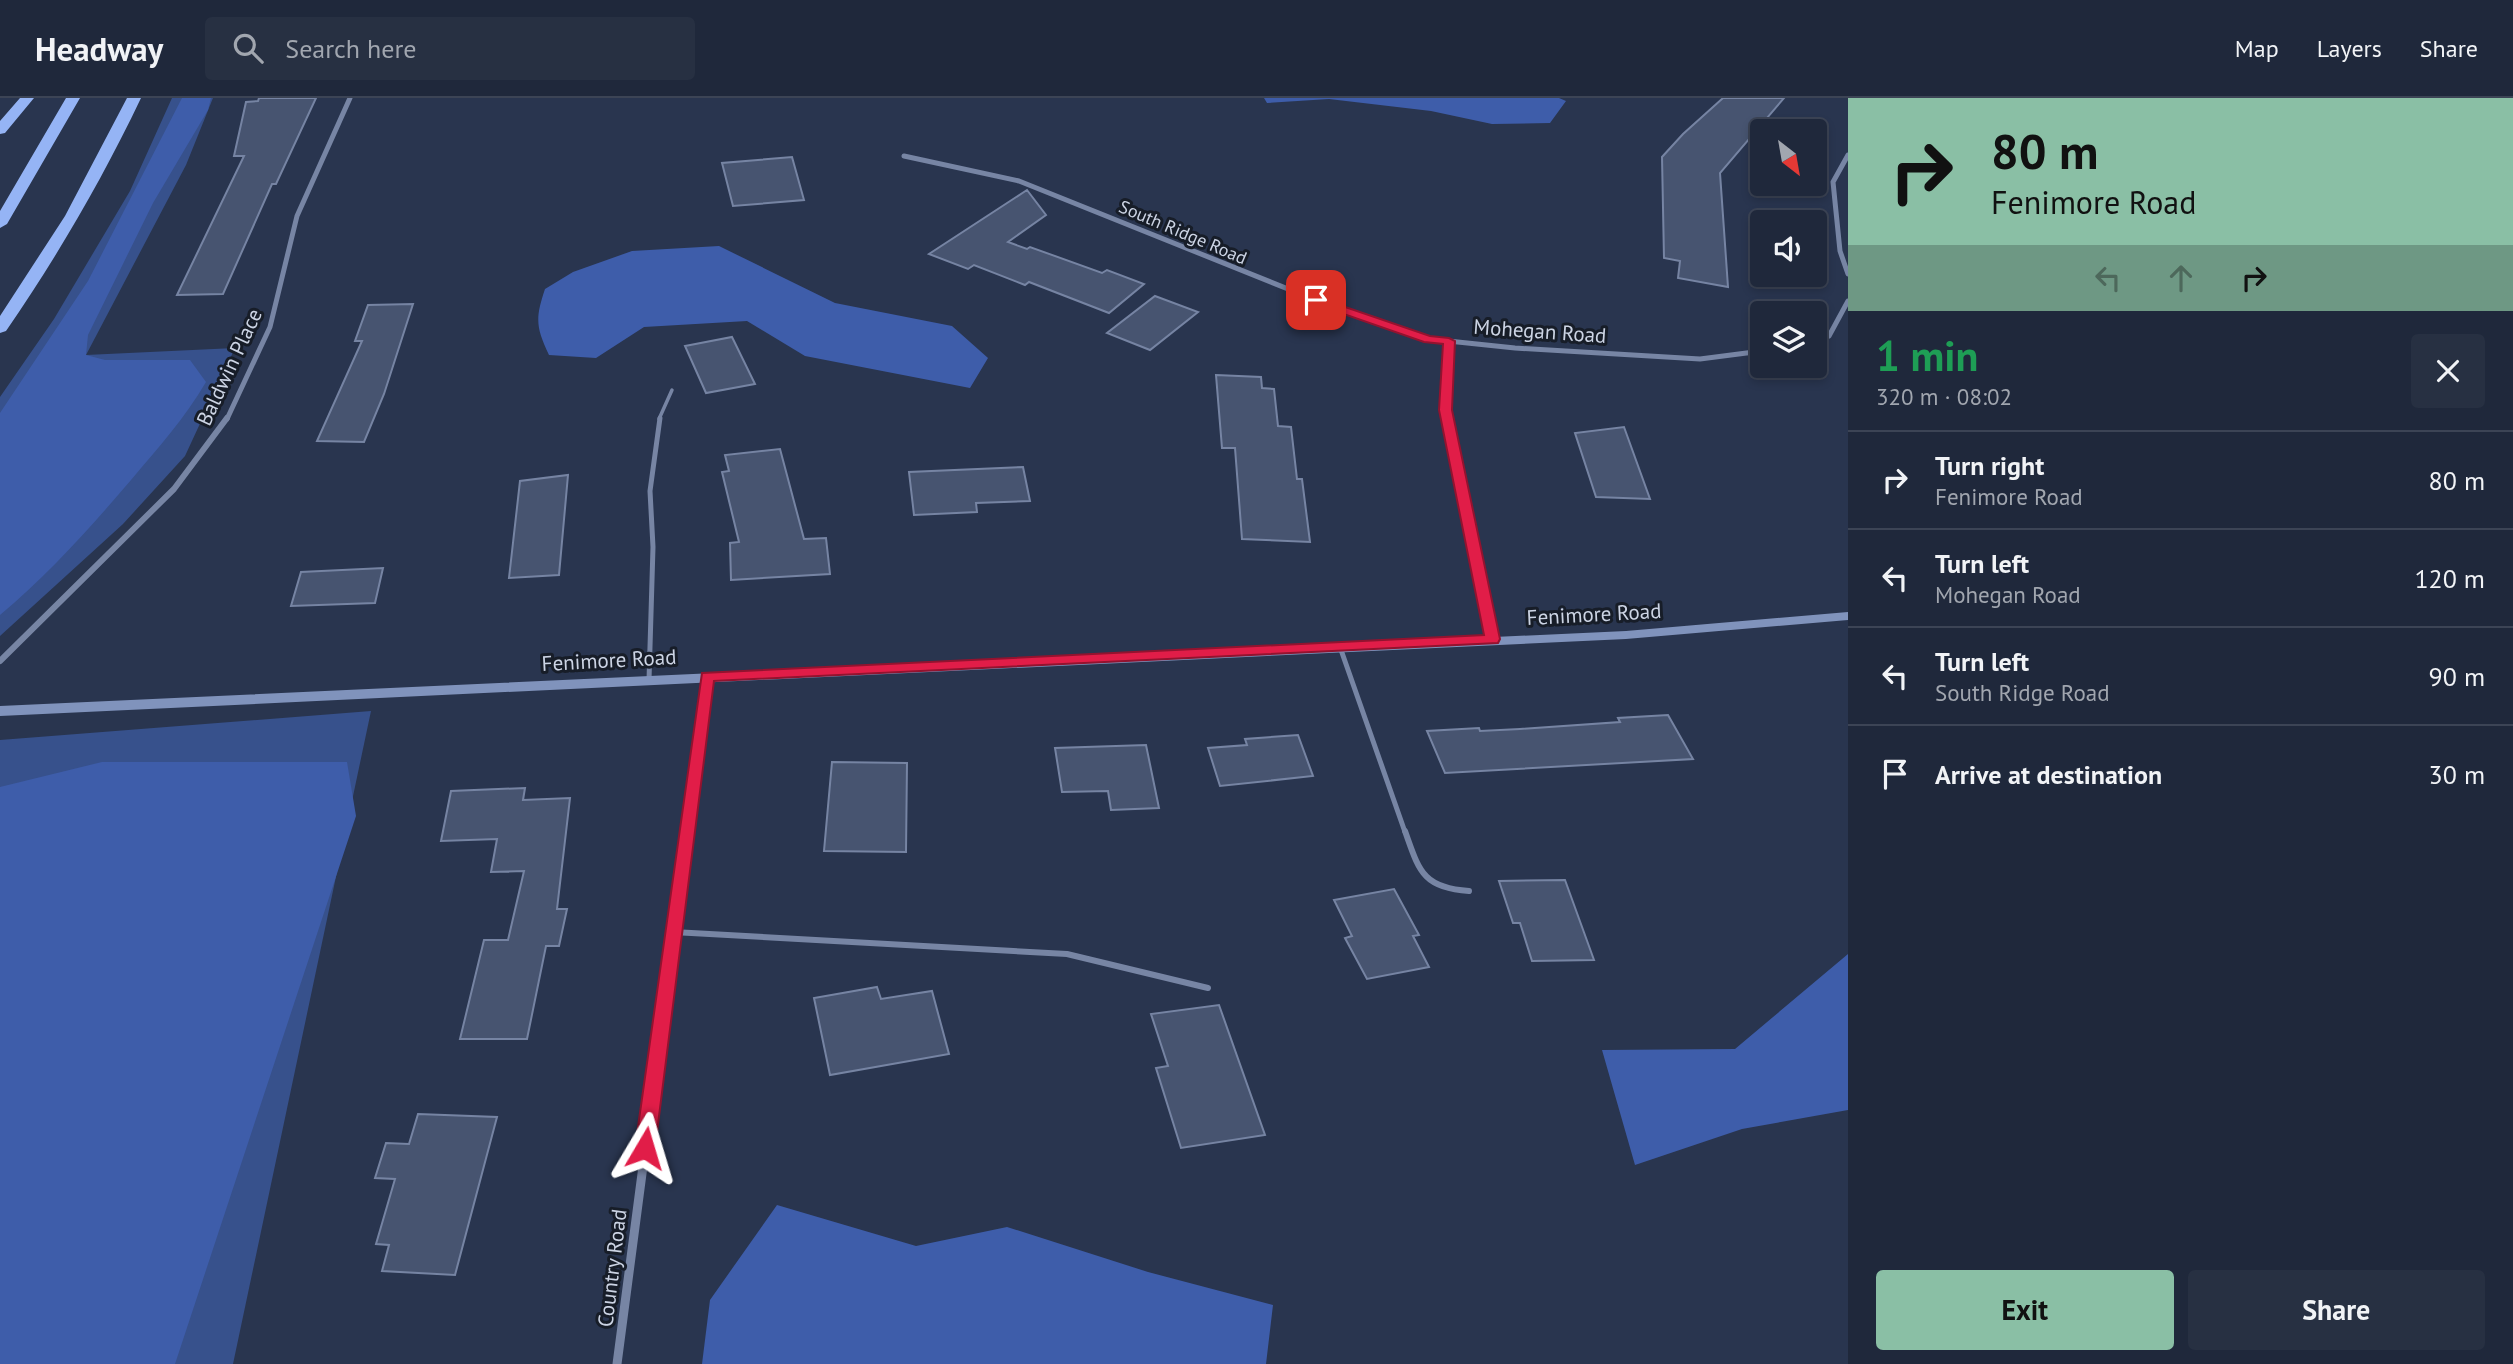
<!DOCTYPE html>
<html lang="en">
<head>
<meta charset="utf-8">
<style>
	:root { --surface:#1f283b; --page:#273042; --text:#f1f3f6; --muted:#a1a6af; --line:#3c4455; --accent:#8abfa5 }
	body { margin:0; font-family:"PT Sans",sans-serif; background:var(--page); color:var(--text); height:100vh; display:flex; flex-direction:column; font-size:26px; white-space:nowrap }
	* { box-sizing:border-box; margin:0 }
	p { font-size:23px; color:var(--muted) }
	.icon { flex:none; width:38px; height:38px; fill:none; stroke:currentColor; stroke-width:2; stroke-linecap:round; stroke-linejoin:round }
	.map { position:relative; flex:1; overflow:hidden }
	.side { display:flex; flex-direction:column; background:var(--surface); width:665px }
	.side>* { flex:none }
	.banner { background:#8abfa5; color:#111; overflow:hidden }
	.needle { width:46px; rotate:149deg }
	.buttons { position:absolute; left:1750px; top:21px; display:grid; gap:14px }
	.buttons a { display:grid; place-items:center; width:77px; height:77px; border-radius:7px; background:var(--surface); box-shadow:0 4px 10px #0003,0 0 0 2px var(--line); font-size:35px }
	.pin { position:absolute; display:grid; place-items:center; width:60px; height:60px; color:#fff; margin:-30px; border-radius:14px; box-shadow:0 4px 10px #0006 }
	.me { position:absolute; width:77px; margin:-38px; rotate:7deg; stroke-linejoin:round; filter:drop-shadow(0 0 5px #0008) }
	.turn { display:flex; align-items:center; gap:24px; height:147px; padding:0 28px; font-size:32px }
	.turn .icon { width:91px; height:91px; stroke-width:2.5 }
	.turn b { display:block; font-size:49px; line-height:60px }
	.lanes { display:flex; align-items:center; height:66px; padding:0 28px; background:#0003; justify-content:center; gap:35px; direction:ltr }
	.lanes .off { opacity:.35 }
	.round { display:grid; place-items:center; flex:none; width:74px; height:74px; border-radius:7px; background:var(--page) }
	.head { display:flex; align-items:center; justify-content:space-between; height:119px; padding:0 28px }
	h1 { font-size:42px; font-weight:700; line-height:52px; color:#1e9e55 }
	.cta { display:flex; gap:14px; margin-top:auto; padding:14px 28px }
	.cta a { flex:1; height:80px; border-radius:7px; background:var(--accent); color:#111; font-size:28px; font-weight:700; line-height:80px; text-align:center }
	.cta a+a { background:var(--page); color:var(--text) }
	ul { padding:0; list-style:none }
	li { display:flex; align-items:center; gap:21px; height:98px; padding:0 28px; border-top:2px solid var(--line) }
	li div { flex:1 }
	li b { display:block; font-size:26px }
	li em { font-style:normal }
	header { display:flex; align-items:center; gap:42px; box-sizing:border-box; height:98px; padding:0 35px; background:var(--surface); border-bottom:2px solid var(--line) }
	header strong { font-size:33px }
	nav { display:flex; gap:38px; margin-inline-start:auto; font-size:24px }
	.search { width:490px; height:63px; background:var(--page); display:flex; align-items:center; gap:18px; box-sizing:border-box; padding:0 24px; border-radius:7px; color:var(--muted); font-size:26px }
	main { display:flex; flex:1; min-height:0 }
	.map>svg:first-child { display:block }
	.green { fill:#37518c }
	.forest { fill:#3e5daa }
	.building { fill:#475470; stroke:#7684a3; stroke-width:2 }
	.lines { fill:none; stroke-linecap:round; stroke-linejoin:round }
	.lane-far2 { stroke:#7785a4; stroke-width:3.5 }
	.lane-far1 { stroke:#7785a4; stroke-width:5 }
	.lane { stroke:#7785a4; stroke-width:6 }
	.street-far2 { stroke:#7785a4; stroke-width:5 }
	.street-far1 { stroke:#7785a4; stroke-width:6 }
	.street { stroke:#7785a4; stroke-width:9 }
	.secondary { fill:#8093bc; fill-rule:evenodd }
	.highway { fill:#95b4f5; fill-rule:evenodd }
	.route { fill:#e11d48; stroke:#92132f; stroke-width:2 }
	.labels { text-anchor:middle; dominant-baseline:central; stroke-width:6; stroke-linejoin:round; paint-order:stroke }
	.far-street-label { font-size:18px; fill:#ccd4e4; stroke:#171d28 }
	.street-label { font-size:21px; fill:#ccd4e4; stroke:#171d28 }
</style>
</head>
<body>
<header>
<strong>Headway</strong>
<div class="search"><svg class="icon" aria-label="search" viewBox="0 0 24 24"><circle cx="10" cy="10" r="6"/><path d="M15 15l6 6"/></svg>Search here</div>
<nav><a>Map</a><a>Layers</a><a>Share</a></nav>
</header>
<main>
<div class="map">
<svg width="1848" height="1266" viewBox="0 0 1848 1266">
	<rect width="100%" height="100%" fill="#29354f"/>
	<path class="green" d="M 172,0 L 213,0 L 186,67 L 86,257 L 235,250 L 185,358 L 123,426 L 0,538 L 0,299 L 54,221 L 130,93 Z
		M 371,613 L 233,1266 L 0,1266 L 0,642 Z"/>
	<path class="forest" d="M 182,0 L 211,0 L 208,12 L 153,105 L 88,237 L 86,257 L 105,262 L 190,262 L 206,284 C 185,320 158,350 131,382 C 90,430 48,477 0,517 L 0,315 L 88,183 Z
		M 1264,0 L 1559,0 L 1566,3 L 1550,25 L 1492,26 L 1431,13 L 1329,1 L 1267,5 Z
		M 719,148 L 835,205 L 952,228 L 988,260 L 970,290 L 805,258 L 747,223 L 644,229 L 596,260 L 549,257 C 536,229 535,221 545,191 L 573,174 L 632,153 Z
		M 102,664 L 347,664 L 356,718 L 175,1266 L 0,1266 L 0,689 Z
		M 1848,856 L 1848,1012 L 1742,1031 L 1635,1067 L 1602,952 L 1735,951 Z
		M 777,1107 L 916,1148 L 1007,1129 L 1148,1174 L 1273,1207 L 1266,1266 L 702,1266 L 710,1202 Z"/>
	<path class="building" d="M 259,0 L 316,0 L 276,86 L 272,86 L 223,196 L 177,197 L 244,58 L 234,58 L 246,4 L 258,3 Z
		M 1723,0 L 1784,0 L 1720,75 L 1728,189 L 1678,180 L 1680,163 L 1664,160 L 1662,59 L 1683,36 Z
		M 792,59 L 804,102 L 733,108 L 722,65 Z
		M 1027,92 L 1046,117 L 1008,144 L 1027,151 L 1030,149 L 1102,175 L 1107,172 L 1144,186 L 1109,215 L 1029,184 L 1025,187 L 974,167 L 968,171 L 929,156 Z
		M 1155,198 L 1198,214 L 1150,252 L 1107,235 Z
		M 413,206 L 384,296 L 364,344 L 317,343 L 362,243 L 355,243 L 368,207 Z
		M 732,239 L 755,286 L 706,295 L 685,248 Z
		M 1216,277 L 1261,279 L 1262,290 L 1274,291 L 1278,328 L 1291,329 L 1297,381 L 1302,381 L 1310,444 L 1242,441 L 1235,350 L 1222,350 Z
		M 1624,329 L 1650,401 L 1596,399 L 1575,335 Z
		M 780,351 L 804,441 L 826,440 L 830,476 L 731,482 L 730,445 L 739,444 L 722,374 L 729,373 L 725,357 Z
		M 1023,369 L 1030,403 L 976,405 L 977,414 L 914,417 L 909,374 Z
		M 568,377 L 559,477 L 509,480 L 520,383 Z
		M 383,470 L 375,505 L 291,508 L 301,474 Z
		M 1668,617 L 1693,661 L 1445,675 L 1427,633 L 1479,630 L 1480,633 L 1520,631 L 1620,624 L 1618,620 Z
		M 1298,637 L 1313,678 L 1220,688 L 1208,650 L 1247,647 L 1245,641 Z
		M 1146,647 L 1159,710 L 1111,712 L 1108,693 L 1062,694 L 1055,650 Z
		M 832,664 L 907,665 L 906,754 L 824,753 Z
		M 525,690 L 523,702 L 570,700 L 557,811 L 567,811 L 559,848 L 546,848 L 527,941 L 460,941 L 484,842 L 508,842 L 524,773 L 491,774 L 497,741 L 441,743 L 451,693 Z
		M 1565,782 L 1594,862 L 1532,863 L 1520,825 L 1513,825 L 1499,783 Z
		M 1394,791 L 1419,837 L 1413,838 L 1429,869 L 1367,881 L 1345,840 L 1352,838 L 1334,802 Z
		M 877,889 L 881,901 L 932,893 L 949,956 L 830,977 L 814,900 Z
		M 1219,907 L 1265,1037 L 1181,1050 L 1156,970 L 1168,968 L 1151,916 Z
		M 418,1016 L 497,1019 L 455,1177 L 382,1173 L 389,1147 L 376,1146 L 395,1081 L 375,1080 L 386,1045 L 409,1046 Z"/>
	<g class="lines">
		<path class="lane-far2" d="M 659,321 L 672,292"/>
		<path class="lane-far1" d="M 1340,549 L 1405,734
			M 649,582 L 653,449 L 650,393 L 660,320"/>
		<path class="lane" d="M 1405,733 C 1419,772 1422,790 1469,793
			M 673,834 L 1067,856 L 1208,890"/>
		<path class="street-far2" d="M 1848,57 L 1833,84 L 1840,153 L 1848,176
			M 904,58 L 1019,83 L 1338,211 L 1429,241 L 1515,250 L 1700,261 L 1762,253
			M 1815,242 L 1829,238 L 1848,203
			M 227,321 L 270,229 L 297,118 L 350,0
			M 1447,321 L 1445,312 L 1449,243"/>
		<path class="street-far1" d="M 1447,320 L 1493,542
			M 0,563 L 174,391 L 227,320
			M 687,734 L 707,578"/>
		<path class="street" d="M 617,1266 L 687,733"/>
		<path class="secondary" d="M 1848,514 L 1848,522 L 1626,541 L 0,618 L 0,608 L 1626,533 Z"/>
		<path class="highway" d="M 20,0 L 34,0 L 5,35 L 0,36 L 0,23 Z
			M 66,0 L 80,0 L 7,126 L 0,130 L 0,113 Z
			M 127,0 L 141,0 C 102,82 57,159 6,233 L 0,235 L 0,218 L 65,118 Z"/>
	</g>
	<path class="route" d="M 1316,199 L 1430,238 L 1449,240 L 1455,243 L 1452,312 L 1500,541 L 1498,545 L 714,583 L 655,1050 L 652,1056 L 645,1058 L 638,1056 L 635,1050 L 702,575 L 1484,537 L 1439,312 L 1443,246 L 1424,244 L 1312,205 L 1310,202 Z"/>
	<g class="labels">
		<g class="far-street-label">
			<text transform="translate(1183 134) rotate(23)">South Ridge Road</text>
		</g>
		<g class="street-label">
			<text transform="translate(1540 233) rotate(4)">Mohegan Road</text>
			<text transform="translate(229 269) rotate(-65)">Baldwin Place</text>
			<text transform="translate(1594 516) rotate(-3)">Fenimore Road</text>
			<text transform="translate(609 562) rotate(-3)">Fenimore Road</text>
			<text transform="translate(612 1170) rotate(-83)">Country Road</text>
		</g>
	</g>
</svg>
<div class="buttons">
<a><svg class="needle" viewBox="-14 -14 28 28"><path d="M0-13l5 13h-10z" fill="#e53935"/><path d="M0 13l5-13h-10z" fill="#a1a6af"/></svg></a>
<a><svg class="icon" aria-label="sound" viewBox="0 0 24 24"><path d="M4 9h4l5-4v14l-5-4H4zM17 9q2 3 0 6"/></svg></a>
<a><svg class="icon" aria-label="layers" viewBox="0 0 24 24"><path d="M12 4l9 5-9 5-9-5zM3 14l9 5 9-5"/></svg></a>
</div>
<div class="pin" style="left:1316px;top:202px;background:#d93025"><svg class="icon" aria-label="arrive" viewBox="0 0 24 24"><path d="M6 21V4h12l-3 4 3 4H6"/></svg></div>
<svg class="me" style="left:645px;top:1050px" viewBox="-20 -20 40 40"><path d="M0-17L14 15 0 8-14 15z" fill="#e11d48" stroke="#fff" stroke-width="4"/></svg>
</div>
<section class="side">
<div class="banner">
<div class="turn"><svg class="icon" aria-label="right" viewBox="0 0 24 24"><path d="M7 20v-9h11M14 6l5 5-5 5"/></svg><div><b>80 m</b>Fenimore Road</div></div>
<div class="lanes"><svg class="icon off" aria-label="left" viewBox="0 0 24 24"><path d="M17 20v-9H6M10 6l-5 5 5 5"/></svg><svg class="icon off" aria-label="ahead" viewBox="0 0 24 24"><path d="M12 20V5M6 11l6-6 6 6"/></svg><svg class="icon" aria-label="right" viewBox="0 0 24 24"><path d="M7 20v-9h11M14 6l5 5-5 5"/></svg></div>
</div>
<div class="head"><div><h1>1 min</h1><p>320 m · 08:02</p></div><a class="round"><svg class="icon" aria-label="close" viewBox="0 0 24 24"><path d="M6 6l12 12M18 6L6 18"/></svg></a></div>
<ul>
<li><svg class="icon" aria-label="right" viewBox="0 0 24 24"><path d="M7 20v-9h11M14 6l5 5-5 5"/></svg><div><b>Turn right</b><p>Fenimore Road</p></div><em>80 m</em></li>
<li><svg class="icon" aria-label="left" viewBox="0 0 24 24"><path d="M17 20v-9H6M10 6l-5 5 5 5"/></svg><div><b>Turn left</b><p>Mohegan Road</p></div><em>120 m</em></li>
<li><svg class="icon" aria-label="left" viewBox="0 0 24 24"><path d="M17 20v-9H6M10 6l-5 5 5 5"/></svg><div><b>Turn left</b><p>South Ridge Road</p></div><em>90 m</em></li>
<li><svg class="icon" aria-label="arrive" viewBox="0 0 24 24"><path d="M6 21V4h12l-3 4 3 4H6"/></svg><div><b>Arrive at destination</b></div><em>30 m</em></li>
</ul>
<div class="cta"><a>Exit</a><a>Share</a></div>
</section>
</main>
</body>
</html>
